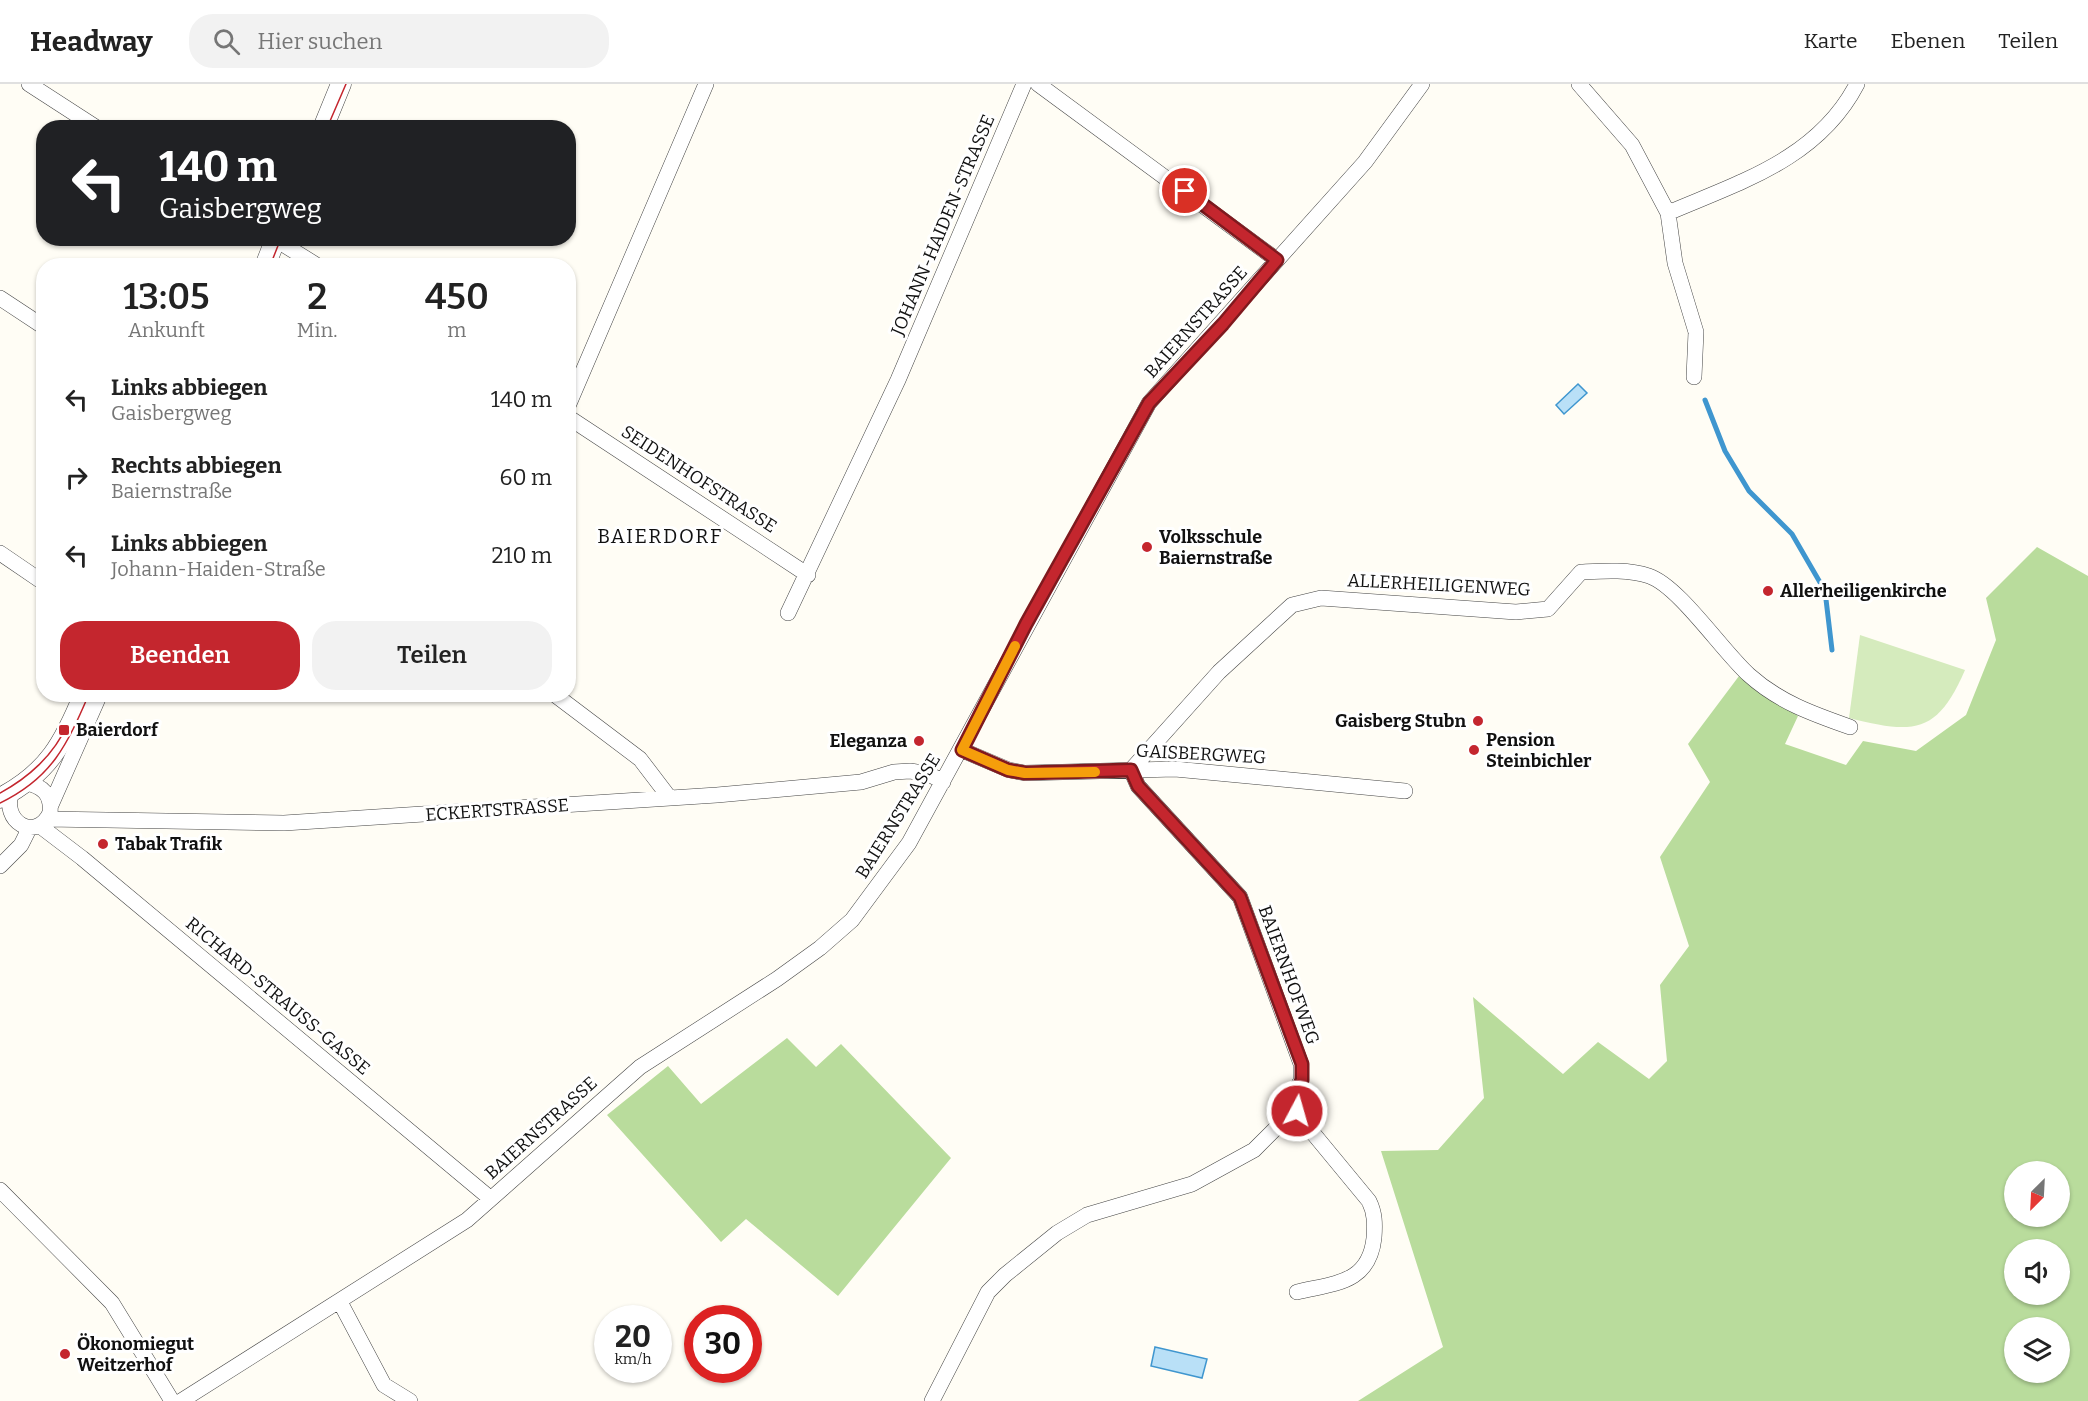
<!DOCTYPE html>
<html lang="de">
<head>
<meta charset="utf-8">
<style>
	:root { --surface:#fff; --page:#f2f2f2; --text:#222; --muted:#767676; --line:#e0e0e0; --accent:#c4262e }
	body { margin:0; font-family:Bitter,serif; background:var(--page); color:var(--text); height:100vh; display:flex; flex-direction:column; font-size:22px; white-space:nowrap }
	* { box-sizing:border-box; margin:0 }
	p { font-size:20px; color:var(--muted) }
	.icon { flex:none; width:33px; height:33px; fill:none; stroke:currentColor; stroke-width:2; stroke-linecap:round; stroke-linejoin:round }
	.map { position:relative; flex:1; overflow:hidden }
	.panel { position:absolute; left:36px; top:174px; width:540px; height:444px; display:flex; flex-direction:column; background:var(--surface); border-radius:24px; box-shadow:0 2px 4px #0004 }
	.panel>* { flex:none }
	.guide { position:absolute; left:36px; top:36px; width:540px; height:126px; border-radius:24px; box-shadow:0 2px 4px #0004; background:#202124; color:#fff; overflow:hidden }
	.needle { width:39px; rotate:204deg }
	.fabs { position:absolute; left:2004px; top:1077px; display:grid; gap:12px }
	.fabs a { display:grid; place-items:center; width:66px; height:66px; border-radius:50%; background:var(--surface); box-shadow:0 2px 4px #0004; font-size:30px }
	.speed { position:absolute; left:594px; top:1221px; display:flex; gap:12px; font-size:30px; font-weight:700; text-align:center }
	.speed>* { display:grid; place-content:center; width:78px; height:78px; border-radius:50%; background:var(--surface); box-shadow:0 2px 4px #0004; line-height:1 }
	.speed small { font-size:15px; font-weight:400 }
	.speed .limit { border:9px solid #d22; background:#fff; color:#111 }
	.pin { position:absolute; display:grid; place-items:center; width:51px; height:51px; color:#fff; margin:-26px; border:3px solid #fff; border-radius:50%; box-shadow:0 2px 6px #0007 }
	.me { position:absolute; width:66px; margin:-33px; rotate:6deg; stroke-linejoin:round; filter:drop-shadow(0 0 4px #0008) }
	.turn { display:flex; align-items:center; gap:21px; height:126px; padding:0 24px; font-size:27px }
	.turn .icon { width:78px; height:78px; stroke-width:2.5 }
	.turn b { display:block; font-size:42px; line-height:51px }
	.eta { display:flex; justify-content:space-evenly; align-items:center; height:102px; text-align:center }
	.eta b { font-size:36px; font-weight:600; line-height:42px }
	.button { display:flex; gap:12px; margin-top:auto; padding:12px 24px }
	.button a { flex:1; height:69px; border-radius:24px; background:var(--accent); color:#fff; font-size:24px; font-weight:600; line-height:69px; text-align:center }
	.button a+a { background:var(--page); color:var(--text) }
	ul { padding:0; list-style:none }
	li { display:flex; align-items:center; gap:18px; height:78px; padding:0 24px }
	li div { flex:1 }
	li b { display:block; font-size:22px }
	li em { font-style:normal }
	header { display:flex; align-items:center; gap:36px; box-sizing:border-box; height:84px; padding:0 30px; background:var(--surface); border-bottom:2px solid var(--line) }
	header strong { font-size:28px }
	nav { display:flex; gap:33px; margin-inline-start:auto; font-size:21px }
	.search { width:420px; height:54px; background:var(--page); display:flex; align-items:center; gap:15px; box-sizing:border-box; padding:0 21px; border-radius:24px; color:var(--muted); font-size:22px }
	.map>svg:first-child { display:block }
	.green { fill:#d5ebbd }
	.forest { fill:#b9dc9c; fill-rule:evenodd }
	.water { fill:#b9e0f7; stroke:#3f96cf; stroke-width:1.5 }
	.lines { fill:none; stroke-linecap:round; stroke-linejoin:round }
	.stream { stroke:#3f96cf; stroke-width:5 }
	.minor-casing { stroke:#444; stroke-width:16 }
	.tertiary-casing { stroke:#444; stroke-width:21 }
	.minor { stroke:#fff; stroke-width:15 }
	.tertiary { stroke:#fff; stroke-width:20 }
	.tram { stroke:#c4262e; stroke-width:1.5 }
	.route-casing { stroke:#7f191e; stroke-width:15 }
	.route { stroke:#c4262e; stroke-width:10 }
	.slow { stroke:#f59e0b; stroke-width:10 }
	.poi-dot { fill:#c4262e; stroke:#fff; stroke-width:2 }
	.labels { text-anchor:middle; dominant-baseline:central; stroke-width:6; stroke-linejoin:round; paint-order:stroke }
	.street-label { font-size:18px; fill:#111; stroke:#fff }
	.poi-label { font-size:18px; font-weight:bold; fill:#111; stroke:#fff; text-anchor:start }
	.neighbourhood-label { font-size:20px; letter-spacing:1.5px; fill:#111; stroke:#fff }
</style>
</head>
<body>
<header>
<strong>Headway</strong>
<div class="search"><svg class="icon" aria-label="search" viewBox="0 0 24 24"><circle cx="10" cy="10" r="6"/><path d="M15 15l6 6"/></svg>Hier suchen</div>
<nav><a>Karte</a><a>Ebenen</a><a>Teilen</a></nav>
</header>
<div class="map">
<svg width="2088" height="1317" viewBox="0 0 2088 1317">
	<rect width="100%" height="100%" fill="#fffdf5"/>
	<path class="green" d="M 1860,551 L 1965,586 C 1937,651 1913,650 1849,634 Z"/>
	<path class="forest" d="M 2037,463 L 2088,492 L 2088,1317 L 1358,1317 L 1443,1263 L 1381,1067 L 1438,1066 L 1484,1014 L 1473,913 L 1563,990 L 1598,958 L 1649,995 L 1667,977 L 1660,901 L 1689,862 L 1660,773 L 1710,698 L 1688,660 L 1739,592 L 1798,632 L 1785,660 L 1846,681 L 1863,657 L 1916,667 L 1966,631 L 1996,556 L 1986,514 ZM 2014,1088 L 2060,1088 L 2060,1132 L 2014,1132 ZM 2014,1166 L 2060,1166 L 2060,1210 L 2014,1210 ZM 2014,1244 L 2060,1244 L 2060,1288 L 2014,1288 Z
		M 787,954 L 816,983 L 841,960 L 951,1074 L 838,1212 L 746,1135 L 721,1158 L 607,1031 L 668,982 L 701,1020 Z"/>
	<path class="water" d="M 1578,300 L 1587,309 L 1564,330 L 1556,321 Z
		M 1155,1263 L 1207,1275 L 1202,1294 L 1151,1282 Z"/>
	<g class="lines">
		<path class="stream" d="M 1705,316 L 1725,367 L 1749,407 L 1792,450 L 1825,507 L 1832,566"/>
		<g class="minor-casing">
			<path id="minor" d="M 29,0 L 97,44
				M 1038,0 L 1277,176
				M 1579,0 L 1632,61 L 1668,129 L 1675,179 L 1696,248 L 1694,293
				M 1668,129 C 1740,98 1818,75 1857,0
				M 273,154 L 318,182
				M 0,214 L 44,243
				M 568,322 L 706,0
				M 568,333 L 808,491
				M 0,469 L 44,499
				M 788,529 L 898,296 L 1024,0
				M 554,610 L 640,675 L 669,713
				M 962,666 L 1009,686 L 1025,689 L 1175,685 L 1405,707
				M 1131,686 L 1219,588 L 1292,521 L 1321,514 L 1516,528 L 1548,525 L 1581,488 C 1602,487 1628,485 1649,492 C 1679,502 1723,568 1749,591 C 1779,618 1813,630 1850,643
				M 12,708 C 0,737 36,759 50,729 C 52,711 43,702 26,699
				M 51,721 L 100,610
				M 47,735 L 284,739 L 717,711 L 861,698 L 894,688 L 910,687 L 929,690 L 943,698
				M 40,742 L 82,774 L 491,1115
				M 0,782 L 21,761 L 29,745
				M 1293,1015 L 1303,1037 L 1369,1117 C 1375,1129 1375,1140 1374,1154 C 1369,1200 1334,1199 1297,1208
				M 0,1106 L 112,1219 L 172,1317
				M 340,1218 L 384,1301 L 410,1317
				M 181,1317 L 467,1136 L 640,983 L 777,895 L 820,864 L 852,836 L 909,759 L 1149,319 L 1365,78 L 1422,0
				M 932,1317 L 988,1208 L 1005,1191 L 1057,1149 L 1087,1131 L 1192,1100 L 1254,1066 L 1284,1036 L 1301,996 L 1301,980 L 1240,813 L 1138,702 L 1131,686"/>
		</g>
		<g class="tertiary-casing">
			<path id="tertiary" d="M 323,44 L 341,0
				M 265,182 L 276,154
				M 0,714 C 48,689 64,659 84,610"/>
		</g>
		<use href="#minor" class="minor"/>
		<use href="#tertiary" class="tertiary"/>
		<path class="tram" d="M 327,44 L 346,0
			M 270,182 L 281,154
			M 0,709 C 28,694 54,671 67,641
			M 0,719 C 52,694 67,661 89,610"/>
	</g>
	<g class="lines">
		<g class="route-casing">
			<path id="route" d="M 1185,107 L 1277,176 L 1223,240 L 1149,319 L 1026,540 L 962,666 L 1008,686 L 1025,689 L 1131,686 L 1138,702 L 1240,813 L 1302,980 L 1302,996 L 1293,1015 L 1297,1027"/>
		</g>
		<use href="#route" class="route"/>
		<path class="slow" d="M 1015,562 L 962,666 L 1008,686 L 1025,689 L 1095,688"/>
	</g>
	<g class="poi-dot">
		<circle cx="1147" cy="463" r="6"/>
		<circle cx="1768" cy="507" r="6"/>
		<circle cx="1478" cy="637" r="6"/>
		<rect x="58" y="640" width="12" height="12" rx="3"/>
		<circle cx="919" cy="657" r="6"/>
		<circle cx="1474" cy="666" r="6"/>
		<circle cx="103" cy="760" r="6"/>
		<circle cx="65" cy="1270" r="6"/>
	</g>
	<g class="labels">
		<g class="street-label">
			<text transform="translate(943 141) rotate(-67)">JOHANN-HAIDEN-STRASSE</text>
			<text transform="translate(1196 238) rotate(-48)">BAIERNSTRASSE</text>
			<text transform="translate(699 395) rotate(33)">SEIDENHOFSTRASSE</text>
			<text transform="translate(1439 501) rotate(3)">ALLERHEILIGENWEG</text>
			<text transform="translate(1201 670) rotate(3)">GAISBERGWEG</text>
			<text transform="translate(497 726) rotate(-4)">ECKERTSTRASSE</text>
			<text transform="translate(898 732) rotate(-58)">BAIERNSTRASSE</text>
			<text transform="translate(1289 891) rotate(70)">BAIERNHOFWEG</text>
			<text transform="translate(278 912) rotate(40)">RICHARD-STRAUSS-GASSE</text>
			<text transform="translate(541 1044) rotate(-42)">BAIERNSTRASSE</text>
		</g>
		<g class="poi-label">
			<text x="1159" y="453">Volksschule<tspan x="1159" dy="21">Baiernstraße</tspan></text>
			<text x="1780" y="507">Allerheiligenkirche</text>
			<text x="1466" y="637" text-anchor="end">Gaisberg Stubn</text>
			<text x="76" y="646">Baierdorf</text>
			<text x="1486" y="656">Pension<tspan x="1486" dy="21">Steinbichler</tspan></text>
			<text x="907" y="657" text-anchor="end">Eleganza</text>
			<text x="115" y="760">Tabak Trafik</text>
			<text x="77" y="1260">Ökonomiegut<tspan x="77" dy="21">Weitzerhof</tspan></text>
		</g>
		<g class="neighbourhood-label">
			<text x="660" y="452">BAIERDORF</text>
		</g>
	</g>
</svg>
<div class="fabs">
<a><svg class="needle" viewBox="-14 -14 28 28"><path d="M0-13l5 13h-10z" fill="#e53935"/><path d="M0 13l5-13h-10z" fill="#767676"/></svg></a>
<a><svg class="icon" aria-label="sound" viewBox="0 0 24 24"><path d="M4 9h4l5-4v14l-5-4H4zM17 9q2 3 0 6"/></svg></a>
<a><svg class="icon" aria-label="layers" viewBox="0 0 24 24"><path d="M12 4l9 5-9 5-9-5zM3 14l9 5 9-5"/></svg></a>
</div>
<div class="speed"><div>20<small>km/h</small></div><div class="limit">30</div></div>
<div class="pin" style="left:1185px;top:107px;background:#d93025"><svg class="icon" aria-label="arrive" viewBox="0 0 24 24"><path d="M6 21V4h12l-3 4 3 4H6"/></svg></div>
<svg class="me" style="left:1297px;top:1027px" viewBox="-20 -20 40 40"><circle r="17" fill="#c4262e" stroke="#fff" stroke-width="3"/><path d="M0-11L8 9 0 5-8 9z" fill="#fff"/></svg>
<div class="guide">
<div class="turn"><svg class="icon" aria-label="left" viewBox="0 0 24 24"><path d="M17 20v-9H6M10 6l-5 5 5 5"/></svg><div><b>140 m</b>Gaisbergweg</div></div>
</div>
<section class="panel">
<div class="eta">
<div><b>13:05</b><p>Ankunft</p></div>
<div><b>2</b><p>Min.</p></div>
<div><b>450</b><p>m</p></div>
</div>
<ul>
<li><svg class="icon" aria-label="left" viewBox="0 0 24 24"><path d="M17 20v-9H6M10 6l-5 5 5 5"/></svg><div><b>Links abbiegen</b><p>Gaisbergweg</p></div><em>140 m</em></li>
<li><svg class="icon" aria-label="right" viewBox="0 0 24 24"><path d="M7 20v-9h11M14 6l5 5-5 5"/></svg><div><b>Rechts abbiegen</b><p>Baiernstraße</p></div><em>60 m</em></li>
<li><svg class="icon" aria-label="left" viewBox="0 0 24 24"><path d="M17 20v-9H6M10 6l-5 5 5 5"/></svg><div><b>Links abbiegen</b><p>Johann-Haiden-Straße</p></div><em>210 m</em></li>
</ul>
<div class="button"><a>Beenden</a><a>Teilen</a></div>
</section>
</div>
</body>
</html>
